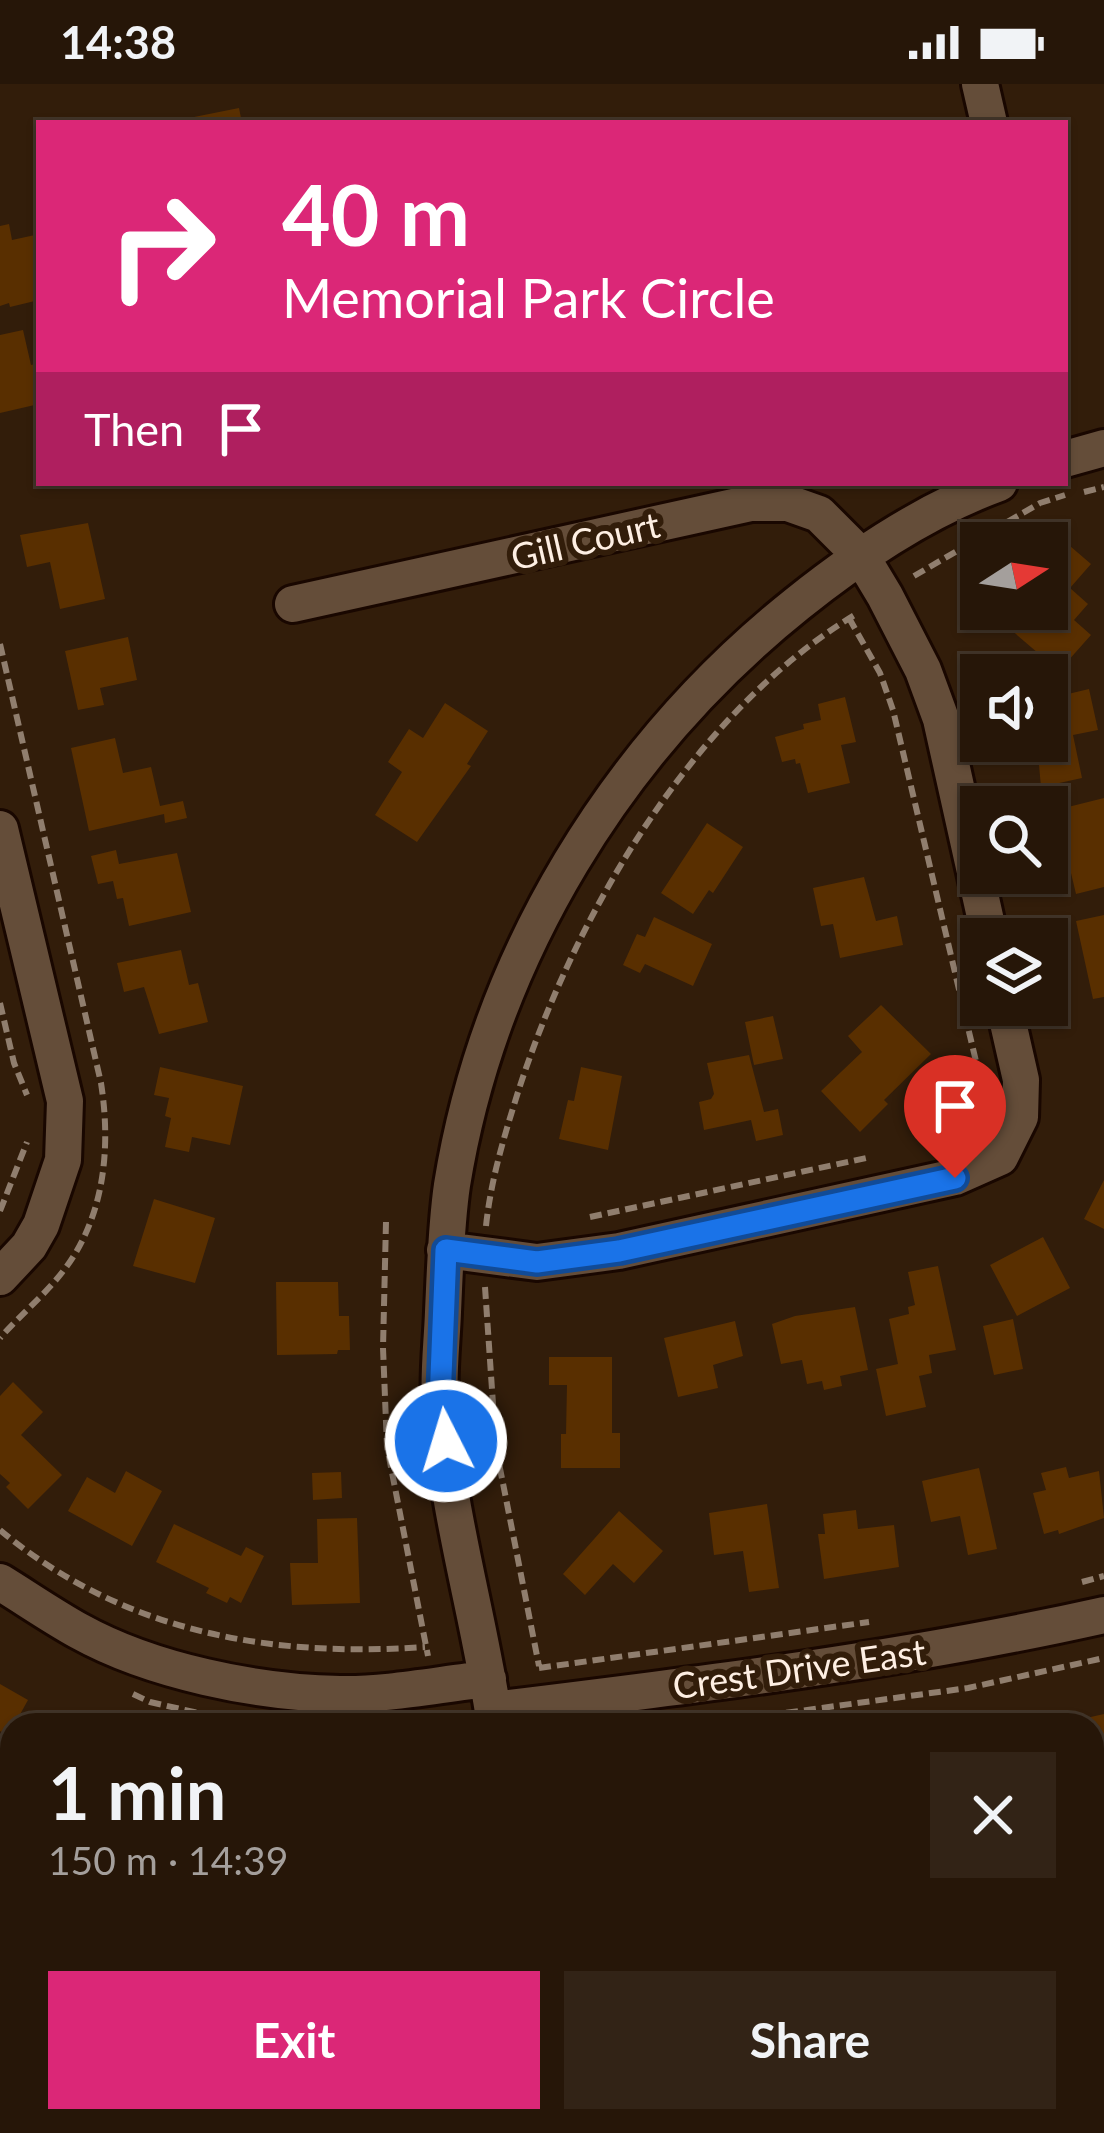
<!DOCTYPE html>
<html lang="en">
<head>
<meta charset="utf-8">
<style>
	:root { --surface:#261608; --page:#322316; --text:#f1f3f6; --muted:#a49f9c; --line:#423529; --accent:#db2777 }
	body { margin:0; font-family:Lato,sans-serif; background:var(--page); color:var(--text); height:100vh; display:flex; flex-direction:column; font-size:45px; white-space:nowrap }
	* { box-sizing:border-box; margin:0 }
	p { font-size:39px; color:var(--muted) }
	.icon { flex:none; width:66px; height:66px; fill:none; stroke:currentColor; stroke-width:2; stroke-linecap:round; stroke-linejoin:round }
	.map { position:relative; flex:1; overflow:hidden }
	.details { position:absolute; left:0px; top:1629px; width:1104px; height:420px; display:flex; flex-direction:column; background:var(--surface); border-radius:36px 36px 0 0; box-shadow:0 3px 9px #0004,0 0 0 3px var(--line) }
	.details>* { flex:none }
	.hud { position:absolute; left:36px; top:36px; width:1032px; height:366px; border-radius:0px; box-shadow:0 3px 9px #0004,0 0 0 3px var(--line); background:#db2777; color:#fff; overflow:hidden }
	.needle { width:78px; rotate:78deg }
	.tools { position:absolute; left:960px; top:438px; display:grid; gap:24px }
	.tools a { display:grid; place-items:center; width:108px; height:108px; border-radius:0px; background:var(--surface); box-shadow:0 3px 9px #0004,0 0 0 3px var(--line); font-size:60px }
	.pin { position:absolute; display:grid; place-items:center; width:102px; height:102px; color:#fff; margin:-123px -51px; border-radius:50% 50% 50% 0; rotate:-45deg; box-shadow:0 0 12px #0007 }
	.pin .icon { rotate:45deg }
	.me { position:absolute; width:132px; margin:-66px; rotate:355deg; stroke-linejoin:round; filter:drop-shadow(0 0 9px #0008) }
	.turn { display:flex; align-items:center; gap:42px; height:252px; padding:0 48px; font-size:54px }
	.turn .icon { width:156px; height:156px; stroke-width:2.5 }
	.turn b { display:block; font-size:84px; line-height:102px }
	.then { display:flex; align-items:center; height:114px; padding:0 48px; background:#0003; gap:24px; font-size:45px }
	.round { display:grid; place-items:center; flex:none; width:126px; height:126px; border-radius:0px; background:var(--page) }
	.head { display:flex; align-items:center; justify-content:space-between; height:204px; padding:0 48px }
	h1 { font-size:72px; font-weight:700; line-height:90px }
	.primary-button { display:flex; gap:24px; margin-top:auto; padding:24px 48px }
	.primary-button a { flex:1; height:138px; border-radius:0px; background:var(--accent); color:#fff; font-size:48px; font-weight:700; line-height:138px; text-align:center }
	.primary-button a+a { background:var(--page); color:var(--text) }
	.status { display:flex; justify-content:space-between; align-items:center; height:84px; padding:0 60px; background:var(--surface); direction:ltr }
	.status svg { height:33px; fill:currentColor }
	.map>svg:first-child { display:block }
	.building { fill:#592f00 }
	.lines { fill:none; stroke-linecap:round; stroke-linejoin:round }
	.minor-casing { stroke:#190700; stroke-width:42 }
	.path { stroke:#907e6e; stroke-width:6; stroke-dasharray:12 6; stroke-linecap:butt }
	.minor { stroke:#644d39; stroke-width:36 }
	.route-casing { stroke:#114b97; stroke-width:30 }
	.route { stroke:#1a73e8; stroke-width:21 }
	.labels { text-anchor:middle; dominant-baseline:central; stroke-width:12; stroke-linejoin:round; paint-order:stroke }
	.street-label { font-size:36px; fill:#feefe3; stroke:#321d0a }
</style>
</head>
<body>
<div class="status"><b>14:38</b><svg viewBox="0 0 49 12"><path d="M0 12V9h3v3zM5 12V6h3v6zM10 12V3h3v9zM15 12V0h3v12zM26 1h20v11H26zM47 4h2v5h-2z"/></svg></div>
<div class="map">
<svg width="1104" height="2049" viewBox="0 0 1104 2049">
	<rect width="100%" height="100%" fill="#321d0a"/>
	<path class="building" d="M 239,24 L 242,39 L 185,39 L 184,35 Z
		M 9,140 L 12,156 L 35,151 L 39,166 L 39,216 L 10,223 L 9,219 L 0,222 L 0,142 Z
		M 23,246 L 31,281 L 39,279 L 39,320 L 0,329 L 0,251 Z
		M 88,439 L 105,515 L 60,525 L 50,478 L 27,483 L 20,451 Z
		M 1070,462 L 1091,480 L 1070,504 L 1088,520 L 1074,536 L 1091,551 L 1059,587 L 1003,539 L 1016,525 L 1047,525 L 1047,489 Z
		M 128,553 L 137,596 L 100,604 L 104,621 L 78,626 L 65,567 Z
		M 1089,605 L 1098,646 L 1073,651 L 1082,694 L 1041,703 L 1038,670 L 1034,671 L 1031,657 L 1047,657 L 1047,615 Z
		M 845,613 L 856,658 L 841,661 L 850,699 L 808,709 L 800,679 L 796,680 L 795,675 L 782,678 L 775,653 L 804,645 L 803,640 L 821,636 L 818,620 Z
		M 445,619 L 488,647 L 467,680 L 471,682 L 417,758 L 375,731 L 402,688 L 388,678 L 409,645 L 423,654 Z
		M 115,654 L 123,689 L 151,683 L 160,722 L 183,717 L 187,734 L 165,739 L 164,730 L 89,747 L 71,664 Z
		M 1104,714 L 1104,803 L 1076,810 L 1056,726 Z
		M 707,739 L 743,763 L 713,809 L 709,806 L 693,830 L 661,809 Z
		M 116,766 L 119,780 L 177,769 L 191,828 L 129,842 L 123,814 L 117,815 L 113,797 L 98,800 L 91,772 Z
		M 864,793 L 876,837 L 897,832 L 903,861 L 840,874 L 833,840 L 821,842 L 813,804 Z
		M 1104,831 L 1104,913 L 1093,915 L 1076,837 Z
		M 654,833 L 712,860 L 693,902 L 645,880 L 640,889 L 623,881 L 637,850 L 645,853 Z
		M 181,866 L 189,901 L 198,899 L 208,938 L 159,950 L 144,903 L 124,908 L 117,879 Z
		M 881,921 L 931,970 L 884,1016 L 888,1020 L 860,1048 L 821,1007 L 862,968 L 848,952 Z
		M 773,932 L 783,975 L 754,981 L 745,938 Z
		M 749,971 L 764,1028 L 778,1025 L 783,1051 L 756,1057 L 751,1036 L 704,1046 L 699,1018 L 711,1015 L 714,1010 L 707,979 Z
		M 160,983 L 243,1002 L 230,1061 L 192,1053 L 189,1068 L 165,1063 L 171,1034 L 165,1032 L 169,1014 L 154,1011 Z
		M 581,983 L 622,992 L 608,1066 L 559,1055 L 568,1016 L 574,1017 Z
		M 1104,1096 L 1104,1145 L 1084,1135 Z
		M 154,1115 L 215,1134 L 195,1199 L 133,1182 Z
		M 1043,1153 L 1070,1204 L 1017,1232 L 990,1181 Z
		M 938,1182 L 956,1266 L 929,1271 L 932,1289 L 919,1292 L 926,1323 L 886,1332 L 876,1285 L 898,1280 L 889,1235 L 909,1230 L 908,1223 L 915,1221 L 908,1188 Z
		M 276,1198 L 338,1198 L 339,1232 L 349,1232 L 350,1266 L 338,1266 L 337,1270 L 277,1271 Z
		M 855,1223 L 868,1286 L 840,1292 L 842,1302 L 824,1306 L 822,1297 L 807,1300 L 802,1276 L 781,1280 L 772,1240 L 795,1232 Z
		M 1013,1235 L 1023,1285 L 994,1291 L 983,1242 Z
		M 735,1237 L 743,1272 L 713,1281 L 718,1304 L 678,1313 L 664,1254 Z
		M 549,1273 L 612,1273 L 612,1349 L 620,1349 L 620,1384 L 561,1384 L 561,1350 L 566,1350 L 567,1301 L 549,1301 Z
		M 13,1298 L 43,1328 L 21,1351 L 62,1391 L 28,1425 L 6,1403 L 10,1399 L 0,1390 L 0,1312 Z
		M 1066,1383 L 1069,1394 L 1099,1387 L 1104,1434 L 1059,1450 L 1058,1446 L 1044,1450 L 1033,1409 L 1046,1406 L 1041,1389 Z
		M 979,1384 L 997,1465 L 968,1471 L 960,1432 L 931,1438 L 922,1397 Z
		M 126,1387 L 162,1407 L 132,1462 L 68,1427 L 87,1393 L 115,1409 Z
		M 341,1388 L 342,1414 L 313,1416 L 312,1389 Z
		M 767,1420 L 779,1504 L 749,1508 L 743,1467 L 714,1471 L 709,1429 Z
		M 856,1426 L 858,1445 L 894,1441 L 899,1483 L 824,1495 L 818,1450 L 825,1450 L 823,1430 Z
		M 619,1427 L 663,1467 L 634,1499 L 613,1480 L 585,1511 L 563,1490 Z
		M 357,1434 L 360,1519 L 292,1521 L 290,1479 L 318,1479 L 317,1435 Z
		M 174,1440 L 241,1472 L 246,1463 L 264,1472 L 241,1519 L 230,1513 L 227,1519 L 206,1509 L 209,1504 L 156,1478 Z
		M 0,1600 L 28,1616 L 8,1652 L 0,1647 Z
		M 1104,1630 L 1104,1691 L 1092,1694 L 1092,1641 L 1074,1641 L 1073,1637 Z
		M 1104,1704 L 1104,1750 L 1092,1753 L 1092,1707 Z
		M 4,1787 L 12,1791 L 12,1859 L 0,1853 L 0,1794 Z"/>
	<g class="lines">
		<g class="minor-casing">
			<path id="minor" d="M 980,0 L 989,39
				M 1065,375 L 1104,364
				M 293,520 L 751,419 L 788,419 L 819,430 L 861,472 L 885,512 L 923,586 L 941,635 L 990,855
				M 0,745 L 65,1017 L 63,1076 L 41,1141 L 29,1162 L 0,1193
				M 445,1166 L 537,1178 L 619,1167 L 955,1093 L 1000,1073 L 1020,1033 L 1021,996 L 1004,921
				M 0,1498 C 26,1514 52,1532 79,1547 C 151,1587 258,1609 340,1610 C 388,1611 440,1600 488,1595
				M 493,1626 C 698,1601 903,1576 1104,1531
				M 495,1641 C 480,1534 446,1427 440,1318 C 438,1289 442,1257 443,1228 C 445,1185 446,1142 452,1101 C 489,872 617,664 797,520 C 858,471 925,426 999,399
				M 0,1960 L 12,1967
				M 1092,1976 L 1104,1973
				M 153,2037 L 177,2049
				M 587,2037 L 640,2037
				M 78,2049 L 84,2037
				M 501,2049 L 502,2037"/>
		</g>
		<path class="path" d="M 1084,408 L 1104,403
			M 914,492 L 1040,419 L 1065,411
			M 849,534 L 880,589 L 893,626 L 983,1007 L 982,1026 L 975,1040 L 959,1052
			M 0,560 L 101,999 C 111,1063 105,1132 64,1186 C 46,1210 20,1231 0,1254
			M 0,919 L 14,979 L 27,1011
			M 0,1127 L 27,1058
			M 590,1133 L 871,1073
			M 386,1138 L 383,1264 L 387,1363 L 428,1572
			M 486,1142 C 491,1095 504,1053 518,1008 C 575,831 693,627 858,529
			M 485,1203 L 496,1364 L 539,1582
			M 0,1446 C 122,1548 270,1574 425,1563
			M 1082,1498 L 1104,1492
			M 539,1584 L 869,1538
			M 133,1610 L 150,1618 L 251,1641
			M 697,1641 L 968,1604 L 1104,1574
			M 0,1914 L 12,1920
			M 1092,1934 L 1104,1932
			M 0,2005 L 12,2011
			M 1092,2016 L 1104,2013
			M 253,2037 L 297,2049
			M 35,2049 L 41,2037
			M 439,2049 L 440,2037
			M 548,2049 L 549,2037
			M 869,2049 L 981,2037"/>
		<use href="#minor" class="minor"/>
	</g>
	<g class="lines">
		<g class="route-casing">
			<path id="route" d="M 446,1357 L 440,1318 L 446,1166 L 537,1178 L 619,1167 L 955,1094"/>
		</g>
		<use href="#route" class="route"/>
	</g>
	<g class="labels">
		<g class="street-label">
			<text transform="translate(585 456) rotate(-13)">Gill Court</text>
			<text transform="translate(799 1584) rotate(-8)">Crest Drive East</text>
		</g>
	</g>
</svg>
<div class="tools">
<a><svg class="needle" viewBox="-14 -14 28 28"><path d="M0-13l5 13h-10z" fill="#e53935"/><path d="M0 13l5-13h-10z" fill="#a49f9c"/></svg></a>
<a><svg class="icon" aria-label="sound" viewBox="0 0 24 24"><path d="M4 9h4l5-4v14l-5-4H4zM17 9q2 3 0 6"/></svg></a>
<a><svg class="icon" aria-label="search" viewBox="0 0 24 24"><circle cx="10" cy="10" r="6"/><path d="M15 15l6 6"/></svg></a>
<a><svg class="icon" aria-label="layers" viewBox="0 0 24 24"><path d="M12 4l9 5-9 5-9-5zM3 14l9 5 9-5"/></svg></a>
</div>
<div class="pin" style="left:955px;top:1094px;background:#d93025"><svg class="icon" aria-label="arrive" viewBox="0 0 24 24"><path d="M6 21V4h12l-3 4 3 4H6"/></svg></div>
<svg class="me" style="left:446px;top:1357px" viewBox="-20 -20 40 40"><circle r="17" fill="#1a73e8" stroke="#fff" stroke-width="3"/><path d="M0-11L8 9 0 5-8 9z" fill="#fff"/></svg>
<div class="hud">
<div class="turn"><svg class="icon" aria-label="right" viewBox="0 0 24 24"><path d="M7 20v-9h11M14 6l5 5-5 5"/></svg><div><b>40 m</b>Memorial Park Circle</div></div>
<div class="then">Then<svg class="icon" aria-label="arrive" viewBox="0 0 24 24"><path d="M6 21V4h12l-3 4 3 4H6"/></svg></div>
</div>
<section class="details">
<div class="head"><div><h1>1 min</h1><p>150 m · 14:39</p></div><a class="round"><svg class="icon" aria-label="close" viewBox="0 0 24 24"><path d="M6 6l12 12M18 6L6 18"/></svg></a></div>
<div class="primary-button"><a>Exit</a><a>Share</a></div>
</section>
</div>
</body>
</html>
